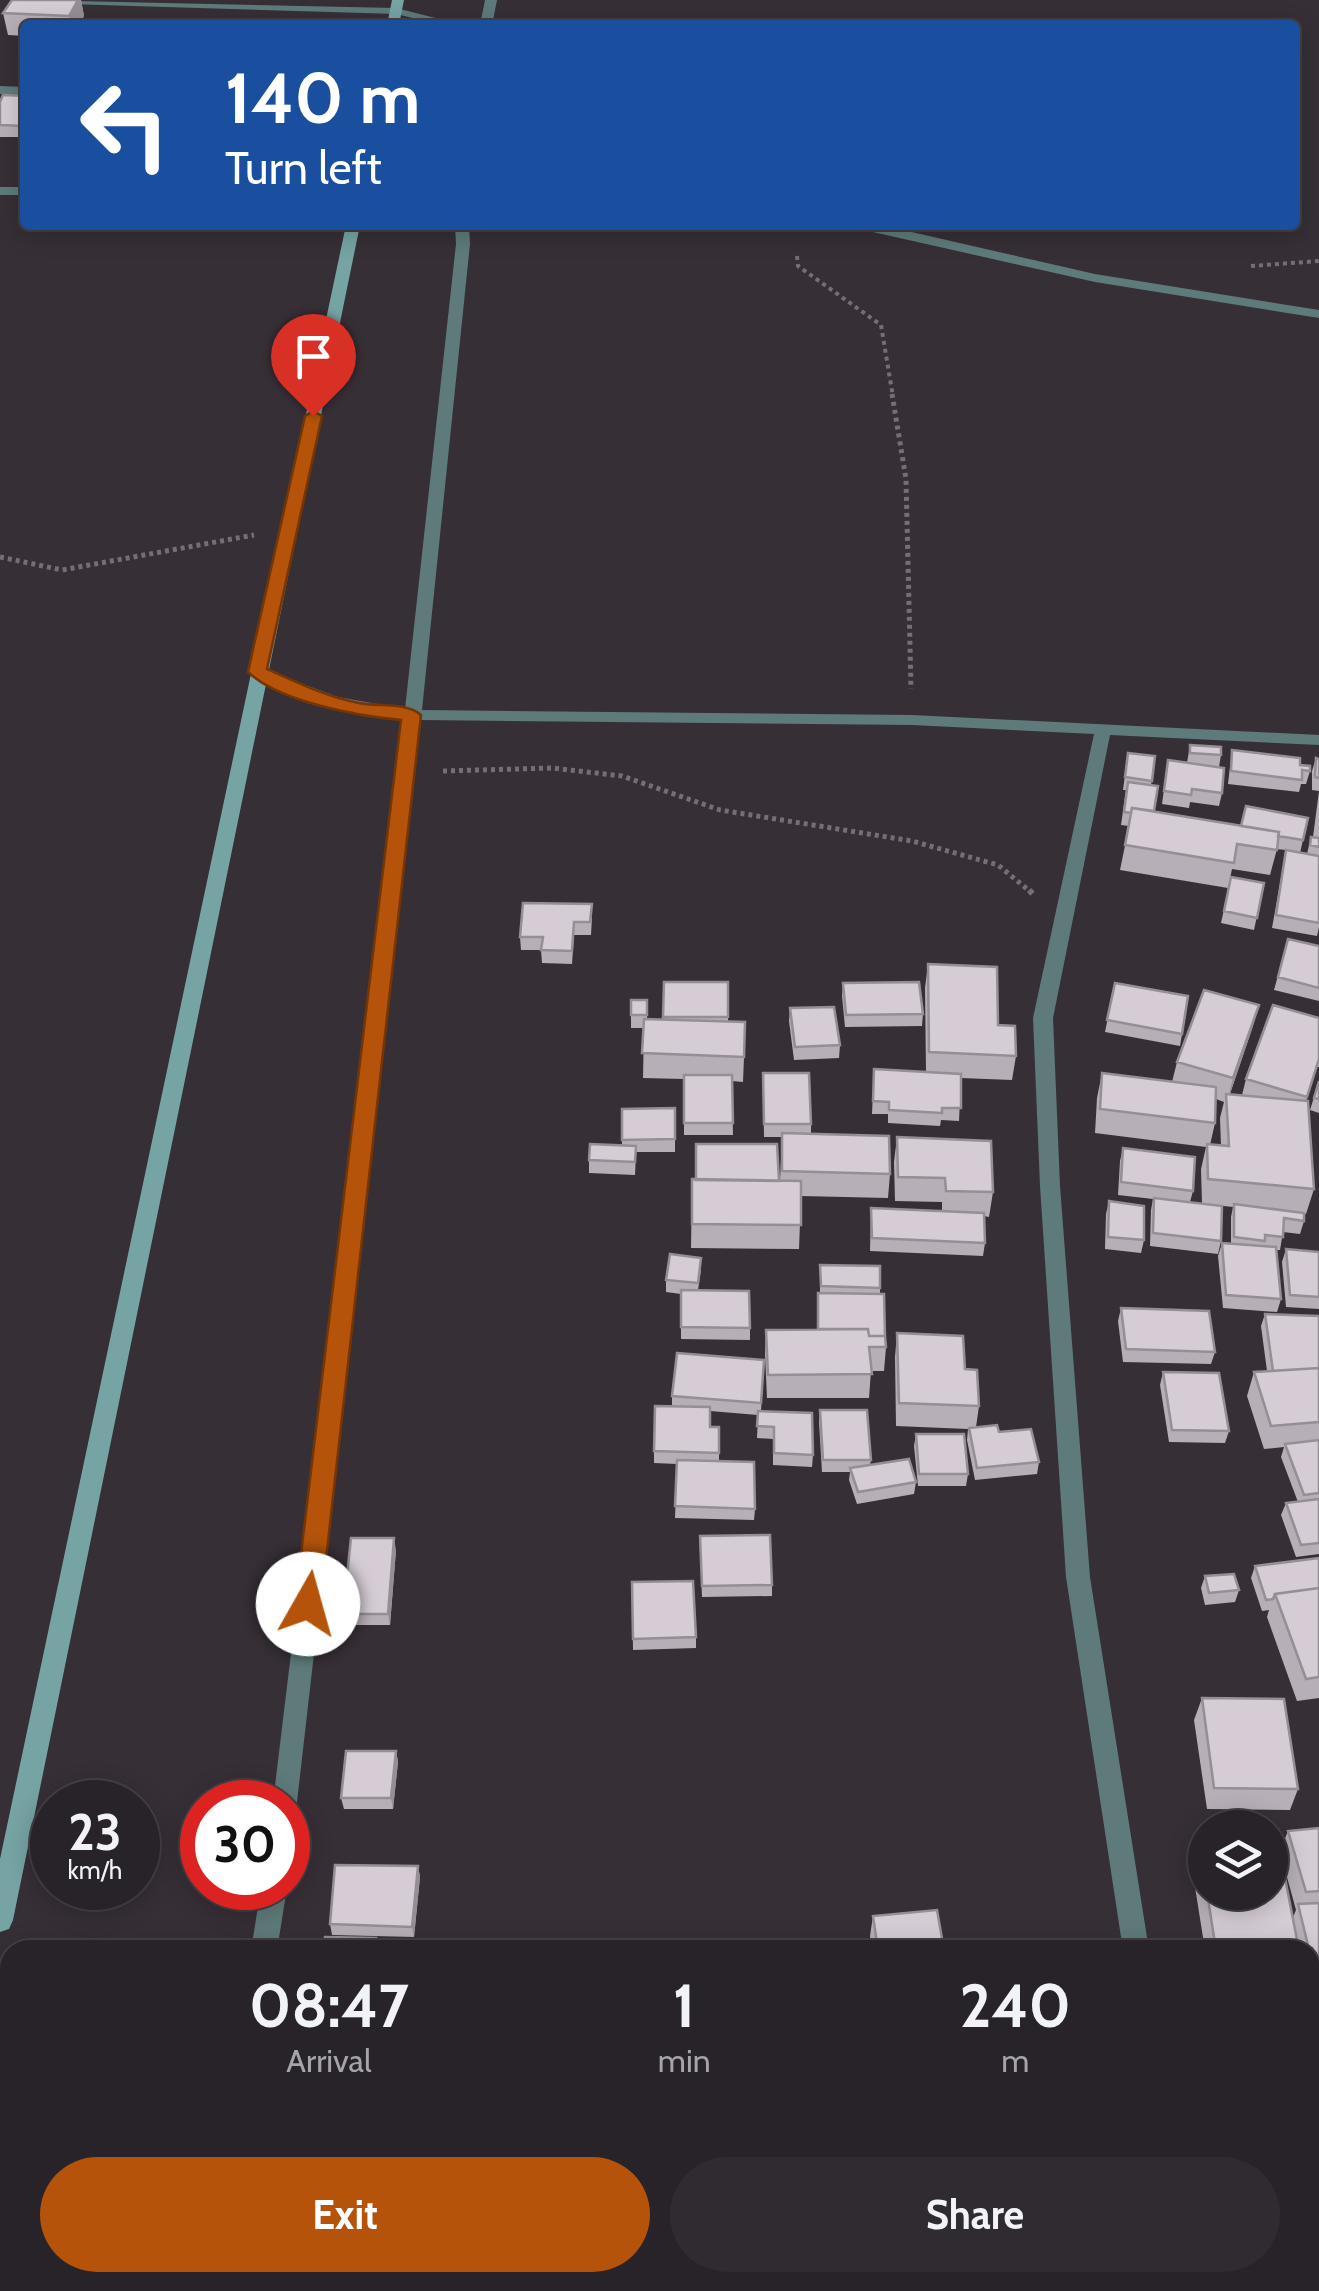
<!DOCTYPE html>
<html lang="en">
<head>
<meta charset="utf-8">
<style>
	:root { --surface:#282328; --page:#302b30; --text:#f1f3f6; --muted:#a5a4a8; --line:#444045; --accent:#b45309 }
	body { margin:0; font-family:Cabin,sans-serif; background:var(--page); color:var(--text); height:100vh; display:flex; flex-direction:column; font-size:38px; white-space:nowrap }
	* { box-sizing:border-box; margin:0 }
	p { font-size:32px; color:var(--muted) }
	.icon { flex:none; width:55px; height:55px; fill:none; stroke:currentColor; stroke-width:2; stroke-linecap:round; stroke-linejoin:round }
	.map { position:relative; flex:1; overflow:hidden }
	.drawer { position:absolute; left:0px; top:1940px; width:1320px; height:352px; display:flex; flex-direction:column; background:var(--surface); border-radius:30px 30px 0 0; box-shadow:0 5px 25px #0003,0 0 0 2px var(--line) }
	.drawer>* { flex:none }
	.top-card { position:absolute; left:20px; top:20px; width:1280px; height:210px; border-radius:10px; box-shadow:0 5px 25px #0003,0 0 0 2px var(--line); background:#1a4fa0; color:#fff; overflow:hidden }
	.controls { position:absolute; left:1188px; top:1810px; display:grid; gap:20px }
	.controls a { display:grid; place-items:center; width:100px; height:100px; border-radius:50%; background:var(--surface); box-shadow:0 5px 25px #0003,0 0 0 2px var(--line); font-size:50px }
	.speed { position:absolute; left:30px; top:1780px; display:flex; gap:20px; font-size:50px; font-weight:700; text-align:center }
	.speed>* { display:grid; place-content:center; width:130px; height:130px; border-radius:50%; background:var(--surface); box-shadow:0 5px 25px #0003,0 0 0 2px var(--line); line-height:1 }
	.speed small { font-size:25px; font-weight:400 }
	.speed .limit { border:15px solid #d22; background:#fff; color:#111 }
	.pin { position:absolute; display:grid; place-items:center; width:85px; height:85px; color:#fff; margin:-102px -42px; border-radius:50% 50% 50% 0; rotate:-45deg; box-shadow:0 0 10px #0007 }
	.pin .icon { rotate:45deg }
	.me { position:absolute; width:110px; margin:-55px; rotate:7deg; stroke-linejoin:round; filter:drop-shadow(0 0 8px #0008) }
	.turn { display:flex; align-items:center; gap:35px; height:210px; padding:0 40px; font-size:45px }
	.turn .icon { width:130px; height:130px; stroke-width:2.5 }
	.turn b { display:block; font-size:70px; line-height:85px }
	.eta { display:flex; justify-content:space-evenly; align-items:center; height:170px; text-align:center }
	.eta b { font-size:60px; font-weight:700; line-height:70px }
	.button { display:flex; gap:20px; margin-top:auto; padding:20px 40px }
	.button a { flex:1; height:115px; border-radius:60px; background:var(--accent); color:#fff; font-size:40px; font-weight:700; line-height:115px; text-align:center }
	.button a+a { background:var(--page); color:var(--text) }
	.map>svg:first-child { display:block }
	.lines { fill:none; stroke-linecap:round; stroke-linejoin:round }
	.path-far2 { stroke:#756f75; stroke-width:4; stroke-dasharray:4 4; stroke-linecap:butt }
	.path-far1 { stroke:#756f75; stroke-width:5; stroke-dasharray:4 4; stroke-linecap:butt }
	.path { stroke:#756f75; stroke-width:6; stroke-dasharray:5 5; stroke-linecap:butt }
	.minor { fill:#5e7a7a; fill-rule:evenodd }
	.secondary { fill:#76a3a4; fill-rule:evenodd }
	.wall { fill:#b7afb7; fill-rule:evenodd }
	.shaded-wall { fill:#958f95 }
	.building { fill:#d5ccd5; stroke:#958f95; stroke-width:2.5 }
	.route { fill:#b45309; stroke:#753606; stroke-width:2.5 }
</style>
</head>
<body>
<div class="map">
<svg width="1319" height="2291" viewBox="0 0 1319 2291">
	<rect width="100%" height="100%" fill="#362f36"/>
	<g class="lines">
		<path class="path-far2" d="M 797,256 L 798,266 L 881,325 L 893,397
			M 1251,266 L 1319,261"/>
		<path class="path-far1" d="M 892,394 L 906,479 L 911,689
			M 0,557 L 62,570 L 254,535
			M 443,771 L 552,768 L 622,776 L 720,810 L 912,841 L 998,865 L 1032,893"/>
		<path class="path" d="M 1029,890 L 1033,894"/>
		<path class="minor" d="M 29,0 L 396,8 L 463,25 L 442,25 L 396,14 L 35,3 Z
			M 485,0 L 497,0 L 492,25 L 480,25 Z
			M 0,86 L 25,87 L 25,95 L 0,94 Z
			M 0,187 L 25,187 L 25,195 L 0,195 Z
			M 455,225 L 469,225 L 470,244 L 422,710 L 912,715 L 1319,735 L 1319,745 L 1110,735 L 1053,1018 L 1060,1186 L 1090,1577 L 1149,1950 L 1123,1950 L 1066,1577 L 1040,1186 L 1033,1018 L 1094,734 L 912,725 L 421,720 L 297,1802 L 294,1810 L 288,1813 L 288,1802 L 273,1802 L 404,719 C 363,714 279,698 249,672 L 257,667 L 338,697 L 405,709 L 456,244 Z
			M 778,225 L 881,225 L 1095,274 L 1319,310 L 1319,318 L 1095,282 L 864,230 L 785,229 Z
			M 261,1888 L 287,1888 L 277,1950 L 251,1950 Z
			M 197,2282 L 225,2282 L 224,2291 L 196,2291 Z
			M 1196,2282 L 1224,2282 L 1226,2291 L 1198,2291 Z"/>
		<path class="secondary" d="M 392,0 L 404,0 L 399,25 L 387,25 Z
			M 346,225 L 360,225 L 13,1920 L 9,1929 L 0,1932 L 0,1859 Z"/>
	</g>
	<path class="wall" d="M 12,0 L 81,0 L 84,16 L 79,25 L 25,25 L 25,36 L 8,35 L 3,13 Z
		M 25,96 L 25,137 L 0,137 L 0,102 Z
		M 1190,745 L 1221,755 L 1219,767 L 1222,793 L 1219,806 L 1190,802 L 1189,808 L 1162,804 L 1168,760 L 1187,763 Z
		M 1232,750 L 1300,765 L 1310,771 L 1306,784 L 1301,784 L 1299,792 L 1228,784 Z
		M 1128,753 L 1155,756 L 1151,785 L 1154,811 L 1241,826 L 1308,818 L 1300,853 L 1307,854 L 1311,837 L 1313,837 L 1319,791 L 1319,927 L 1317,936 L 1272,928 L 1286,850 L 1277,849 L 1270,875 L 1232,869 L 1228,888 L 1120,870 L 1129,826 L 1121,825 L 1126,790 L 1123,790 Z
		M 1316,758 L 1319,759 L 1319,791 L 1312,790 L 1312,771 Z
		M 1231,877 L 1264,883 L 1254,930 L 1221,923 Z
		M 592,917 L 591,935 L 574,935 L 572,964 L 542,963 L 541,950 L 521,950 L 520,937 Z
		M 1288,939 L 1319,946 L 1319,1001 L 1274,990 Z
		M 928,964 L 998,1025 L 1016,1056 L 1012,1080 L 961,1078 L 959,1121 L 941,1120 L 940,1126 L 888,1123 L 888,1114 L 872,1114 L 874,1069 L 926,1072 L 925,988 Z
		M 664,982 L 728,982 L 728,1022 L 744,1057 L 743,1082 L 732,1081 L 733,1135 L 684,1135 L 684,1079 L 643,1078 L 644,1028 L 631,1028 L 631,1000 L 647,1000 L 647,1019 L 663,1020 Z
		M 843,983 L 923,1014 L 922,1026 L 845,1027 L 842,996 Z
		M 1115,983 L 1182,1034 L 1180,1046 L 1105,1032 Z
		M 1259,1005 L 1252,1029 L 1230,1094 L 1242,1095 L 1246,1079 L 1319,1018 L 1319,1067 L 1317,1067 L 1306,1101 L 1314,1189 L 1306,1214 L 1304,1214 L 1304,1221 L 1300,1234 L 1283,1232 L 1280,1250 L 1276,1250 L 1281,1299 L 1277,1312 L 1223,1308 L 1218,1256 L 1222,1243 L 1231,1244 L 1231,1217 L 1233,1207 L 1205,1204 L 1221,1241 L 1218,1254 L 1150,1246 L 1151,1210 L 1153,1199 L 1118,1195 L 1120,1161 L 1123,1148 L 1193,1191 L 1190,1202 L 1202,1204 L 1201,1169 L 1206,1147 L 1095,1133 L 1097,1098 L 1102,1073 L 1172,1082 L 1177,1062 ZM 1216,1099 L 1224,1102 L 1220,1118 L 1221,1146 L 1210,1145 L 1215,1123 Z
		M 790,1008 L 840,1045 L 839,1058 L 794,1060 L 789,1021 Z
		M 763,1073 L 811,1124 L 811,1133 L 890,1174 L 888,1198 L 801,1196 L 799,1249 L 691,1248 L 692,1179 L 780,1181 L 782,1137 L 764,1137 Z
		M 1319,1081 L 1319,1113 L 1310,1110 Z
		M 675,1108 L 675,1152 L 636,1152 L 635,1175 L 589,1173 L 589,1160 L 622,1145 L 622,1109 Z
		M 897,1137 L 993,1192 L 989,1217 L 984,1216 L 985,1243 L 983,1256 L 870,1251 L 871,1208 L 942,1212 L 942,1202 L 895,1201 L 894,1162 Z
		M 1109,1201 L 1144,1240 L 1141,1253 L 1105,1249 L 1106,1214 Z
		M 1286,1249 L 1319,1252 L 1319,1309 L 1286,1307 L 1282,1262 Z
		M 820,1265 L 880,1288 L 880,1294 L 886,1347 L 884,1371 L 871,1371 L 869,1398 L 767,1398 L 765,1354 L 766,1330 L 817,1329 L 817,1305 L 818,1293 L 820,1293 Z
		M 701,1270 L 698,1290 L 750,1328 L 750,1340 L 681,1339 L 681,1294 L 666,1292 L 666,1280 Z
		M 1121,1308 L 1215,1352 L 1211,1364 L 1123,1362 L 1118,1321 Z
		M 1265,1314 L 1319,1316 L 1319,1554 L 1296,1557 L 1281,1515 L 1286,1503 L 1298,1502 L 1281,1457 L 1284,1447 L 1264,1449 L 1247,1396 L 1254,1372 L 1267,1371 L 1261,1326 Z
		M 897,1333 L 965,1369 L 979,1406 L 976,1427 L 999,1432 L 1039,1462 L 1037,1474 L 975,1480 L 967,1440 L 968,1429 L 896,1426 L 895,1357 Z
		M 764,1360 L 761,1411 L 813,1455 L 812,1467 L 773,1465 L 773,1439 L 757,1438 L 758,1415 L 710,1411 L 710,1427 L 719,1427 L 719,1461 L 755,1509 L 754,1520 L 675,1518 L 677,1464 L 654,1463 L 654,1451 L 672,1406 L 672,1396 Z
		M 1163,1372 L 1229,1431 L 1225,1443 L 1169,1442 L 1160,1385 Z
		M 820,1410 L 871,1460 L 870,1465 L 916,1482 L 914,1494 L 857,1504 L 849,1480 L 850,1472 L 822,1472 L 819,1422 Z
		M 916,1434 L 968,1474 L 966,1486 L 918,1486 L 914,1446 Z
		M 700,1548 L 772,1585 L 772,1596 L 702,1597 Z
		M 396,1550 L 390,1625 L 345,1625 L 343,1614 Z
		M 1319,1558 L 1319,1698 L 1297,1701 L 1267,1617 L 1269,1610 L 1262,1611 L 1251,1578 L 1255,1566 Z
		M 1205,1576 L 1239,1590 L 1235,1602 L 1205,1605 L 1201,1588 Z
		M 632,1582 L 696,1637 L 696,1648 L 633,1650 Z
		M 1202,1698 L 1298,1789 L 1290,1810 L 1207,1809 L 1194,1720 Z
		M 396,1751 L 398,1762 L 393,1809 L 344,1809 L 341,1798 Z
		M 1319,1828 L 1319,1985 L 1310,1985 L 1310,1950 L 1205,1950 L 1192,1868 L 1200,1847 L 1205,1847 L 1205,1892 L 1270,1892 L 1280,1851 L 1288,1831 ZM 1282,1859 L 1296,1910 L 1293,1917 Z
		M 418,1866 L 420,1877 L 414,1937 L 332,1935 L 330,1924 Z
		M 873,1916 L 944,1950 L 872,1950 L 870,1936 Z
		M 1319,2016 L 1319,2052 L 1312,2052 L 1310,2042 L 1310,2020 L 1311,2017 Z
		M 982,2282 L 1004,2282 L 983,2286 Z
		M 1102,2282 L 1185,2282 L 1186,2291 L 1104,2291 Z"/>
	<path class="shaded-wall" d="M 78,0 L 81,0 L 84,16 L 79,25 L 70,25 L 69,16 Z
		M 1259,1005 L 1252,1029 L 1227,1102 L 1233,1078 Z
		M 394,1538 L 396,1550 L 390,1625 L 388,1614 Z
		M 396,1751 L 398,1762 L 393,1809 L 391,1798 Z
		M 418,1866 L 420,1877 L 414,1937 L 412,1927 Z
		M 366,2282 L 372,2282 L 371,2291 L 365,2291 Z"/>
	<path class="building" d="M 12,0 L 78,0 L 69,16 L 3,13 Z
		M 3,95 L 25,96 L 25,126 L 0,125 L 0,102 Z
		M 1190,745 L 1221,747 L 1221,755 L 1190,753 Z
		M 1232,750 L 1300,758 L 1300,765 L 1310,766 L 1310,771 L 1302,770 L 1302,780 L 1231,771 Z
		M 1128,753 L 1155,756 L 1152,781 L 1125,777 Z
		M 1316,758 L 1319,759 L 1319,778 L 1315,777 Z
		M 1168,760 L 1224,768 L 1222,793 L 1192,789 L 1191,795 L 1164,791 Z
		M 1128,782 L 1158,786 L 1154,811 L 1132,808 L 1131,813 L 1124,812 Z
		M 1246,806 L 1308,818 L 1303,840 L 1278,836 L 1279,832 L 1241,826 Z
		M 1132,808 L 1279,832 L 1277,850 L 1237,844 L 1234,863 L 1125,845 Z
		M 1311,837 L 1319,838 L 1319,847 L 1310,845 Z
		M 1286,850 L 1319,856 L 1319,923 L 1276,915 Z
		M 1231,877 L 1264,883 L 1257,918 L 1224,911 Z
		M 523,903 L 592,904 L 590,922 L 574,922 L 572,951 L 541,950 L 543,937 L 520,937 Z
		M 1288,939 L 1319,946 L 1319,988 L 1278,977 Z
		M 928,964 L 997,967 L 998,1025 L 1015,1026 L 1016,1056 L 929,1052 Z
		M 664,982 L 728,982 L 728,1017 L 663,1017 Z
		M 919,982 L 923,1014 L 846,1015 L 843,983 Z
		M 1115,983 L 1188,996 L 1182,1034 L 1107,1020 Z
		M 1204,990 L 1259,1005 L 1233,1078 L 1177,1062 Z
		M 631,1000 L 647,1000 L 647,1015 L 631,1015 Z
		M 1273,1005 L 1319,1018 L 1319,1059 L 1307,1097 L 1246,1079 Z
		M 834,1007 L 840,1045 L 795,1047 L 790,1008 Z
		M 644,1019 L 745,1022 L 744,1057 L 642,1053 Z
		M 874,1069 L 961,1074 L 961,1108 L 942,1108 L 942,1113 L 889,1110 L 889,1102 L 873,1101 Z
		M 763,1073 L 809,1073 L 811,1124 L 764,1124 Z
		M 1102,1073 L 1216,1087 L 1215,1123 L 1100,1109 Z
		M 684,1075 L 732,1075 L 733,1123 L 684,1123 Z
		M 1319,1081 L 1319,1099 L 1314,1098 Z
		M 1226,1094 L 1308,1101 L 1314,1189 L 1208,1179 L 1207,1144 L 1229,1146 Z
		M 675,1108 L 675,1139 L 622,1140 L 622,1109 Z
		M 782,1133 L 889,1136 L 890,1174 L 782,1171 Z
		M 897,1137 L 991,1141 L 993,1192 L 946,1191 L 945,1178 L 898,1177 Z
		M 590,1144 L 636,1146 L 635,1162 L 589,1160 Z
		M 696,1144 L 777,1144 L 779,1181 L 696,1180 Z
		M 1123,1148 L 1195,1157 L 1193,1191 L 1121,1182 Z
		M 692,1179 L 801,1181 L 801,1225 L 692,1224 Z
		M 1154,1198 L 1222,1206 L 1221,1241 L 1153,1233 Z
		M 1109,1201 L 1144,1206 L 1144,1240 L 1108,1237 Z
		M 1234,1204 L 1304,1213 L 1304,1221 L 1284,1218 L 1283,1237 L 1265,1235 L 1265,1241 L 1234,1237 Z
		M 871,1208 L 984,1213 L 985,1243 L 872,1238 Z
		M 1222,1243 L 1276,1247 L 1281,1299 L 1226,1295 Z
		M 1286,1249 L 1319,1252 L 1319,1297 L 1290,1295 Z
		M 670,1254 L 701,1258 L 698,1283 L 666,1280 Z
		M 820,1265 L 880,1266 L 880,1288 L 821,1286 Z
		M 681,1290 L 749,1291 L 750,1328 L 681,1327 Z
		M 818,1293 L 884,1294 L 885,1336 L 869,1336 L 868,1329 L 818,1329 Z
		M 1121,1308 L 1209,1311 L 1215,1352 L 1126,1349 Z
		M 1265,1314 L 1319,1316 L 1319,1368 L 1273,1371 Z
		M 868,1329 L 869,1336 L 885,1336 L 886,1347 L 869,1347 L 872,1374 L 768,1375 L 766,1330 Z
		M 897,1333 L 963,1336 L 965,1369 L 977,1370 L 979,1406 L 899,1403 Z
		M 677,1353 L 764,1360 L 761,1403 L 672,1396 Z
		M 1319,1368 L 1319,1422 L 1271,1426 L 1254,1372 Z
		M 1163,1372 L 1219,1373 L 1229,1431 L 1172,1430 Z
		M 655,1406 L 710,1407 L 710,1427 L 719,1427 L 719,1453 L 654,1451 Z
		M 820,1410 L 867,1410 L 871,1460 L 823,1460 Z
		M 758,1411 L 812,1413 L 813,1455 L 774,1453 L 774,1427 L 757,1426 Z
		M 997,1425 L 999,1432 L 1031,1429 L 1039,1462 L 977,1468 L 969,1428 Z
		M 916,1434 L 964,1434 L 968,1474 L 919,1474 Z
		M 1319,1440 L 1319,1493 L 1304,1495 L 1285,1444 Z
		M 909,1459 L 916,1482 L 858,1492 L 850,1468 Z
		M 677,1460 L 754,1462 L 755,1509 L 675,1506 Z
		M 1319,1499 L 1319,1543 L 1301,1545 L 1286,1503 Z
		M 770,1535 L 772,1585 L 702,1586 L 700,1536 Z
		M 351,1538 L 394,1538 L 388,1614 L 343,1614 Z
		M 1319,1558 L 1319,1588 L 1275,1594 L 1273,1599 L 1266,1600 L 1255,1566 Z
		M 1234,1574 L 1239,1590 L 1209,1593 L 1205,1576 Z
		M 693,1581 L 696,1637 L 633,1639 L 632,1582 Z
		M 1319,1588 L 1319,1677 L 1306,1679 L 1275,1594 Z
		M 1202,1698 L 1284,1699 L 1298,1789 L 1214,1788 Z
		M 346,1751 L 396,1751 L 391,1798 L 341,1798 Z
		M 1319,1828 L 1319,1891 L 1306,1892 L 1288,1831 Z
		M 1200,1847 L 1205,1847 L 1205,1880 Z
		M 1270,1847 L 1279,1847 L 1299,1950 L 1216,1950 L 1207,1892 L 1270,1892 Z
		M 335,1865 L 418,1866 L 412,1927 L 330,1924 Z
		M 1319,1903 L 1319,1965 L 1313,1966 L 1298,1904 Z
		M 937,1910 L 944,1950 L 878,1950 L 873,1916 Z
		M 325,1937 L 376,1938 L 375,1950 L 323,1950 Z
		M 749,1948 L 810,1950 L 749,1950 Z
		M 1319,2016 L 1319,2042 L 1317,2042 L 1311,2017 Z
		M 289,2282 L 366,2282 L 365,2291 L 289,2291 Z
		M 762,2282 L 861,2282 L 861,2291 L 762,2291 Z
		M 917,2282 L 971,2282 L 972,2291 L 918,2291 Z
		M 1113,2282 L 1185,2282 L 1186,2291 L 1114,2291 Z"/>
	<path class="route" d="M 313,411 L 322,416 L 267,669 C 297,682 326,697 359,703 C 378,707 407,702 421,715 L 321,1604 L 317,1612 L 308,1616 L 299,1612 L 295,1604 L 401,720 C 358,716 280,702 248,672 L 305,416 Z"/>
</svg>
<div class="controls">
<a><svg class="icon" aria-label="layers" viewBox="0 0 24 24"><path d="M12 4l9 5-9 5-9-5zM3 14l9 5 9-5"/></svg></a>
</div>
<div class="speed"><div>23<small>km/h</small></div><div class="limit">30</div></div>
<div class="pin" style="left:313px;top:416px;background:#d93025"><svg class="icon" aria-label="arrive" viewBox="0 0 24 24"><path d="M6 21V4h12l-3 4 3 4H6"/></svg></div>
<svg class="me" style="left:308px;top:1604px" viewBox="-20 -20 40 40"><circle r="19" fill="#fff"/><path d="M0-13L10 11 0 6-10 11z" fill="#b45309"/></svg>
<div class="top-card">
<div class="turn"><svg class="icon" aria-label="left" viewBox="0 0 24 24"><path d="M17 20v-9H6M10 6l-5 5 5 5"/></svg><div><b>140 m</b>Turn left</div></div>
</div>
<section class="drawer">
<div class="eta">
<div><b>08:47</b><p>Arrival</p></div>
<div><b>1</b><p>min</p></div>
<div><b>240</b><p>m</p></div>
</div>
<div class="button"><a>Exit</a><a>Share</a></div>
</section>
</div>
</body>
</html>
